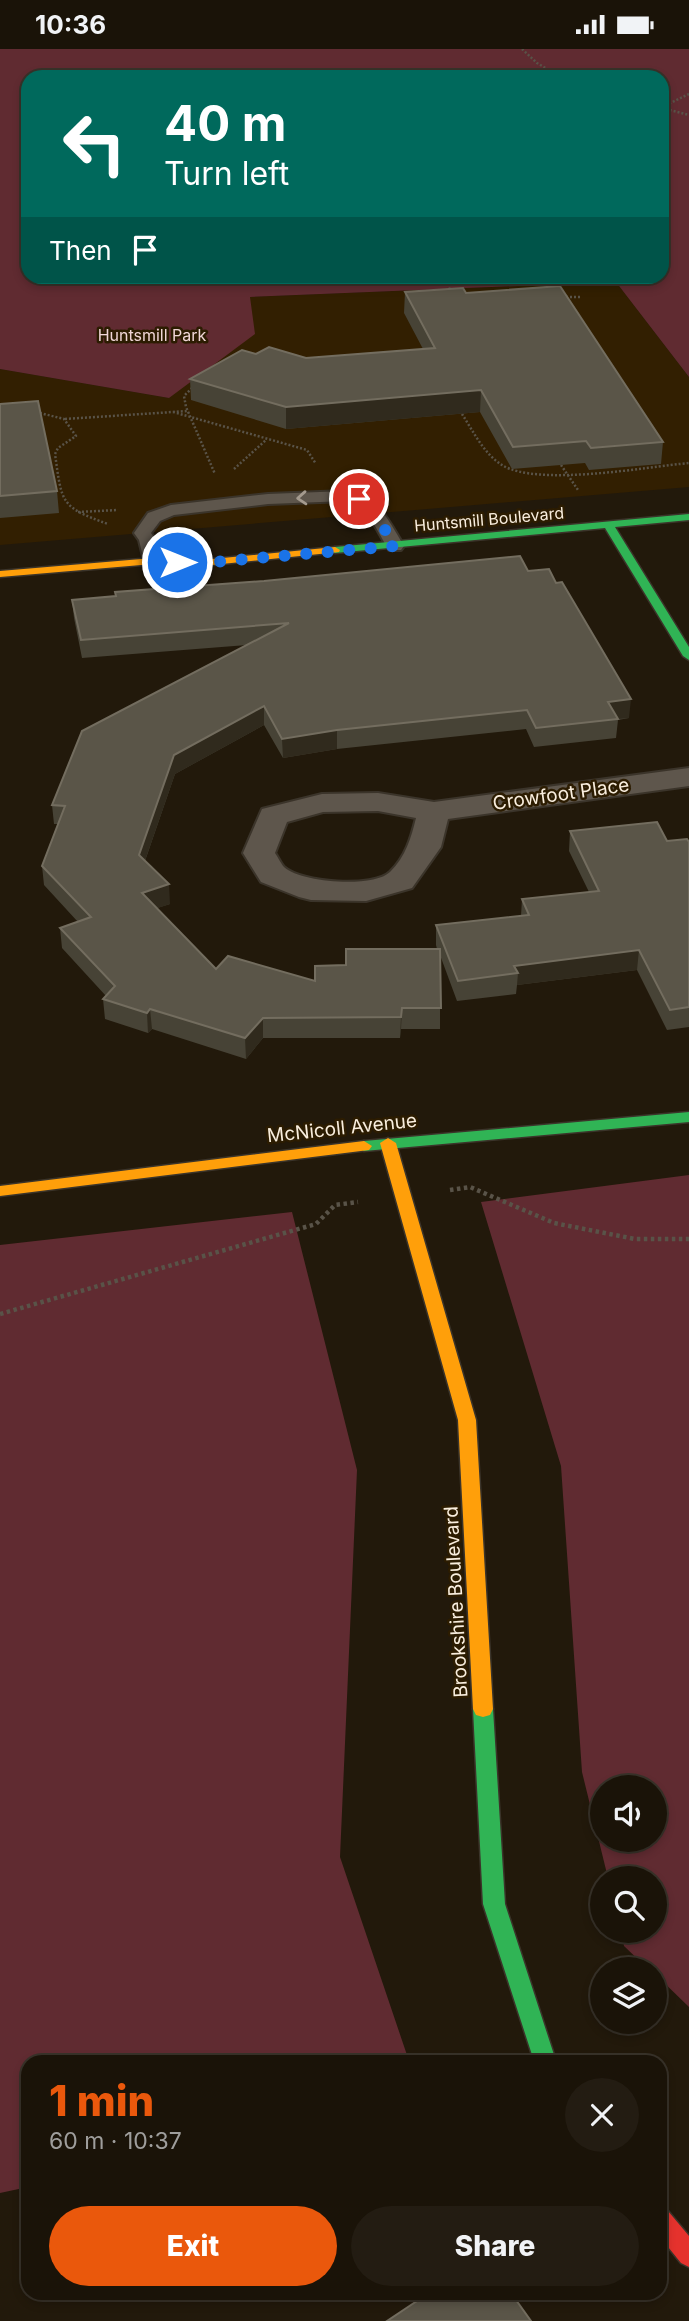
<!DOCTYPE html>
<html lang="en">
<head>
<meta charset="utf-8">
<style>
	:root { --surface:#1a1308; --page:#231c12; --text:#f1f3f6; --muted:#9f9e9c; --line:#383229; --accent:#ea580c }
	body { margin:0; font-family:Inter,sans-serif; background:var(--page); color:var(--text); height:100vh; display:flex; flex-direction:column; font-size:26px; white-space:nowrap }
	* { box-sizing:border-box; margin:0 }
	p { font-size:23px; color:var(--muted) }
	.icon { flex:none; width:38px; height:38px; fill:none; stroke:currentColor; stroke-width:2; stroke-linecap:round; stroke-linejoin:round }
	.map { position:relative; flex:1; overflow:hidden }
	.details { position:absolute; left:21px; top:2006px; width:646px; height:245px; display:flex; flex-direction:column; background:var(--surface); border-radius:21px; box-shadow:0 4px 10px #0003,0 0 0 2px var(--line) }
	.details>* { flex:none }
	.guide { position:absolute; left:21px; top:21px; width:648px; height:214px; border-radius:21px; box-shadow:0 4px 10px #0003,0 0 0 2px var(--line); background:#00695c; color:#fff; overflow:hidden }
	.buttons { position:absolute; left:590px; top:1726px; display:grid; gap:14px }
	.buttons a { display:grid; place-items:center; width:77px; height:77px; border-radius:50%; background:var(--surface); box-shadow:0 4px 10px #0003,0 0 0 2px var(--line); font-size:35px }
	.pin { position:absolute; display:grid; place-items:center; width:60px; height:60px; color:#fff; margin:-30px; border:4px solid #fff; border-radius:50%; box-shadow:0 2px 7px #0007 }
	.me { position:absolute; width:77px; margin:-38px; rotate:90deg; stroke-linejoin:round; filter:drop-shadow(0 0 5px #0008) }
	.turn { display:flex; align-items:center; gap:24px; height:147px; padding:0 28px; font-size:32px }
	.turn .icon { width:91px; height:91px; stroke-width:2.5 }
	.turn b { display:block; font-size:49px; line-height:60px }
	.then { display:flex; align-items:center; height:66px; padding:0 28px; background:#0003; gap:14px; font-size:26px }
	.round { display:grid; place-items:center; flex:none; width:74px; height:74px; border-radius:37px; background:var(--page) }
	.summary { display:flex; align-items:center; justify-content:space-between; height:119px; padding:0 28px }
	h1 { font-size:42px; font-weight:800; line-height:52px; color:var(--accent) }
	.cta { display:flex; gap:14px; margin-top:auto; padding:14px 28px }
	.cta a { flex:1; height:80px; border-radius:42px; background:var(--accent); color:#fff; font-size:28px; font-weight:800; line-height:80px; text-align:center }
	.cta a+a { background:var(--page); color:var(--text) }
	.status { display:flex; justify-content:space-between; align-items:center; height:49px; padding:0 35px; background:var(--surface); direction:ltr }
	.status svg { height:19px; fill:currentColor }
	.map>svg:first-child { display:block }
	.built { fill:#321f01 }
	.green { fill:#602b31; fill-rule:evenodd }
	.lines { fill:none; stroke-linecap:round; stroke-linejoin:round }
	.lane-casing { stroke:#3b342a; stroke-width:4 }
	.street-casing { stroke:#3b342a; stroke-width:4 }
	.fast-casing { stroke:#3b342a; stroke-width:3 }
	.slow-casing { stroke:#3b342a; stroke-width:3 }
	.jam-casing { stroke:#3b342a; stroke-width:3 }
	.path-far1 { stroke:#595348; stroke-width:2.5; stroke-dasharray:2 2; stroke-linecap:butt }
	.path { stroke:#595348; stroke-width:4.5; stroke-dasharray:3.5 3.5; stroke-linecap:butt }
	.lane { fill:#5e564c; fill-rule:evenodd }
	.street { fill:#5e564c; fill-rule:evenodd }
	.fast { fill:#30b455; fill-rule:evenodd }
	.slow { fill:#ff9f0a; fill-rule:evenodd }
	.jam { fill:#e5322d; fill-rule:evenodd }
	.wall { fill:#474336 }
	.shaded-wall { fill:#302a1d }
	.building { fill:#5a5548; stroke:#736d5f; stroke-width:2 }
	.oneway { stroke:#a49a8e }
	.route { stroke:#1a73e8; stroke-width:12; stroke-dasharray:0 21.6 }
	.labels { text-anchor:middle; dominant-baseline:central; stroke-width:5; stroke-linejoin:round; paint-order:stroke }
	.far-park-label { font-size:16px; fill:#f0d6d7; stroke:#2c1c01 }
	.far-street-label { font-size:16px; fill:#f9eede; stroke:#2c1c01 }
	.street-label { font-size:19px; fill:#f9eede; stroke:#2c1c01 }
</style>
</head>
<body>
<div class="status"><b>10:36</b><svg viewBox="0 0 49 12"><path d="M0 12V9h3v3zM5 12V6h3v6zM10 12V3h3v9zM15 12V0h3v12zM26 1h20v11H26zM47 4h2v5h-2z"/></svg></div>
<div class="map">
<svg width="689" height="2272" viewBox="0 0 689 2272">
	<rect width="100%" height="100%" fill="#22190b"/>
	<path class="built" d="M 616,233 L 689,328 L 689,438 L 0,496 L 0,320 L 169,349 L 250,248 Z"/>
	<path class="green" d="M 0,0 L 689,0 L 689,328 L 616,233 L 250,248 L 255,285 L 169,349 L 0,320 ZM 28,28 L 662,28 L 662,228 L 28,228 Z
		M 689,1126 L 689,1958 L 655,1925 L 654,1920 L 648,1920 L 624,1897 L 621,1881 L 654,1881 L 654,1829 L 608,1829 L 582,1723 L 561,1417 L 481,1153 ZM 602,1738 L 654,1738 L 654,1790 L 602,1790 Z
		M 292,1163 L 357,1421 L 340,1808 L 409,2012 L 28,2012 L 28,2138 L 0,2144 L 0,1196 Z"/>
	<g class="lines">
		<g class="lane-casing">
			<path id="lane" d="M 346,442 C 380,450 387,469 404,497 L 401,501 L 389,501 C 377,483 369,457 346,452 L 268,455 L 174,466 L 160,472 L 151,484 L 155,490 L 162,512 L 153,517 L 144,512 L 139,491 L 134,484 L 148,464 L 171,456 L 268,445 Z"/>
		</g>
		<g class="street-casing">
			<path id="street" d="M 689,719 L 689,737 L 448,770 L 441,798 L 412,839 L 366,852 L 311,851 L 299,848 L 261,833 L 243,804 L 262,760 L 322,745 L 378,744 L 434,753 ZM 378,762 L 416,769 C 411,789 406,807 390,823 C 374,839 301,834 284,818 C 281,815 278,808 275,804 L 287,773 L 323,763 Z"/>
		</g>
		<g class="fast-casing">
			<path id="fast" d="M 689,465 L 689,471 L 615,478 L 689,598 L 689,611 L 683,607 L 605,479 L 335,504 L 330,501 L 335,498 Z
				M 689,1063 L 689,1073 L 364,1102 L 356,1097 L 364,1092 Z
				M 483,1652 L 490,1654 L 493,1660 L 505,1855 L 556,2012 L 534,2012 L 483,1855 L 473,1660 L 476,1654 Z"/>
		</g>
		<g class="slow-casing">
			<path id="slow" d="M 335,498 L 340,501 L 339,503 L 202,517 L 153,515 L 0,528 L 0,522 L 153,509 L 202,511 Z
				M 388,1089 L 396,1094 L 476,1371 L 493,1660 L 490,1666 L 483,1668 L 476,1666 L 473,1660 L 458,1371 L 380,1094 Z
				M 364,1092 L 372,1097 L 369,1101 L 0,1147 L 0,1137 Z"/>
		</g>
		<g class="jam-casing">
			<path id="jam" d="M 660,2158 L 668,2162 L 689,2187 L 689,2218 L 681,2214 L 660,2188 Z"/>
		</g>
		<path class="path-far1" d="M 522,0 L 537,14 L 561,28
			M 662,58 L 689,45
			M 662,59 L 689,66
			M 443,228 L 451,242
			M 562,248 L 582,248
			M 195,336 L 184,347 L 186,358 L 215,425
			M 36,363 L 64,370 L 76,387 L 58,399 L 55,405 C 62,454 60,458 108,475
			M 173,363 L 307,401 L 316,415
			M 462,365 C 473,382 484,405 502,416 C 537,438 646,418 689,414
			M 65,370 L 188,362
			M 561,416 L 578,441
			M 234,420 L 266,391
			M 78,463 L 118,461"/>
		<path class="path" d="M 450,1141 L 470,1138 L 554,1174 L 635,1190 L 689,1190
			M 0,1265 L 316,1175 L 335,1156 L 358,1153"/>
		<use href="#lane" class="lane"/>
		<use href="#street" class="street"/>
		<use href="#fast" class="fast"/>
		<use href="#slow" class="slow"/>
		<use href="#jam" class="jam"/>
	</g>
	<path class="wall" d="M 405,243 L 466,244 L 663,393 L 661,415 L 589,421 L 585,414 L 512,420 L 480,363 L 286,380 L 191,351 L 190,330 L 256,305 L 306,309 L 423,300 L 404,264 Z
		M 0,355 L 57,442 L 59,464 L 0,469 Z
		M 528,522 L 629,669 L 618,671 L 616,689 L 534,698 L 526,680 L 337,700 L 283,709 L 264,676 L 175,725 L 145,812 L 170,855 L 157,859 L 216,920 L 315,932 L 346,916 L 346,900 L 437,900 L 436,896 L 436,876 L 521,867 L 522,850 L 589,843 L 569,802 L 570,782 L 667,792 L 689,793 L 689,978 L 667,981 L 637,921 L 517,936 L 516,945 L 457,952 L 440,906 L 440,980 L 401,980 L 400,989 L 263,989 L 246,1010 L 152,980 L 148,984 L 105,970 L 103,950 L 106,947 L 62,899 L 60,879 L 78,873 L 44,836 L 42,817 L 58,775 L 54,775 L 52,756 L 247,596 L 82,609 L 74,569 L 72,551 Z"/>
	<path class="shaded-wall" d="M 481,341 L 480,363 L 286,380 L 286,358 Z
		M 631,650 L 629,669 L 607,671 L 608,653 Z
		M 264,657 L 264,676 L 175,725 L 140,826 L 139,806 L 174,706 Z
		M 337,681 L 337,700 L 283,709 L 282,690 Z
		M 169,835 L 170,855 L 143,864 L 142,844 Z
		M 639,901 L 637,921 L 517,936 L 518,924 L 514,917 Z
		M 402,959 L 401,980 L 400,989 L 401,968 Z
		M 150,960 L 152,980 L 148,984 L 147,964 Z
		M 263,969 L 263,989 L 246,1010 L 245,989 Z"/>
	<path class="building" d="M 560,237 L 663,393 L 591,399 L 586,392 L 513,398 L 481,341 L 286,358 L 190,330 L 242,301 L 256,305 L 269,298 L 306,309 L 435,299 L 405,243 L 463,239 L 466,244 Z
		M 38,352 L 57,442 L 0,447 L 0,355 Z
		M 520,507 L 528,522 L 549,520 L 556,534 L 562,533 L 631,650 L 608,653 L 618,670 L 536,679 L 527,661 L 337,681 L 282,690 L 264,657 L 174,706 L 139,806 L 169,835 L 142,844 L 216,920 L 228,907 L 315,932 L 315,917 L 346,916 L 346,900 L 440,900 L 441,959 L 402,959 L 401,968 L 263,969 L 245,989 L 150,960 L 147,964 L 103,950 L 115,937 L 60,879 L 91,868 L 42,817 L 65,757 L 52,756 L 82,682 L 289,574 L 81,591 L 72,551 L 116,547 L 115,543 L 264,532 Z
		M 657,773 L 667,792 L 687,790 L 689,793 L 689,958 L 670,961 L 639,901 L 514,917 L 518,924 L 458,932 L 436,876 L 529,866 L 522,850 L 599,842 L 570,782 Z
		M 429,2244 L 511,2244 L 531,2272 L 387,2272 Z"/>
	<defs><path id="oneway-chevron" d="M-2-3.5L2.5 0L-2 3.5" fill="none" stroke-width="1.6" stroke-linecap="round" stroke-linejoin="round" transform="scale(1.75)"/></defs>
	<use class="oneway" href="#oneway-chevron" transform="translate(302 449) rotate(176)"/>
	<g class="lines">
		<path class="route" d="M 177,513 L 202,514 L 395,497 L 374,463 L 359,450"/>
	</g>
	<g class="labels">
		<g class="far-park-label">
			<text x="152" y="286">Huntsmill Park</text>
		</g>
		<g class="far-street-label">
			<text transform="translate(489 470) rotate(-5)">Huntsmill Boulevard</text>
		</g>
		<g class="street-label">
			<text transform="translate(561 745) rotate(-8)">Crowfoot Place</text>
			<text transform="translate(342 1079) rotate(-6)">McNicoll Avenue</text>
			<text transform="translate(456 1553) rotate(-93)">Brookshire Boulevard</text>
		</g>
	</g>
</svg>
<div class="buttons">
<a><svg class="icon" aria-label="sound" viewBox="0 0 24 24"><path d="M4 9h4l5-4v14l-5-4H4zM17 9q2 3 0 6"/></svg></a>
<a><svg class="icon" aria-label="search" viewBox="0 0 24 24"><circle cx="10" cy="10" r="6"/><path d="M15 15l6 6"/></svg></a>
<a><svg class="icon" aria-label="layers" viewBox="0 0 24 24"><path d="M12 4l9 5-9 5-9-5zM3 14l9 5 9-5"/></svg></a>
</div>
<div class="pin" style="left:359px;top:450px;background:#d93025"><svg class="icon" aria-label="arrive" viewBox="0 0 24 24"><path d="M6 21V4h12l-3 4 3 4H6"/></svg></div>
<svg class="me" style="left:177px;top:513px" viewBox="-20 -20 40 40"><circle r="17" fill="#1a73e8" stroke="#fff" stroke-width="3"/><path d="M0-11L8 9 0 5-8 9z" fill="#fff"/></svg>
<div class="guide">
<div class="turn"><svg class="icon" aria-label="left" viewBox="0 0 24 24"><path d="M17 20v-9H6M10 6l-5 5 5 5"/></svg><div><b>40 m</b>Turn left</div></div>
<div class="then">Then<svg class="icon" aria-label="arrive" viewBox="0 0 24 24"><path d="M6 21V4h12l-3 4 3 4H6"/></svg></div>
</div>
<section class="details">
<div class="summary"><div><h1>1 min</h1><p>60 m · 10:37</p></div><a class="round"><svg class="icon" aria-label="close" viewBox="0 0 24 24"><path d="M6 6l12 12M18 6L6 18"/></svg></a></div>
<div class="cta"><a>Exit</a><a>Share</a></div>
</section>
</div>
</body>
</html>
